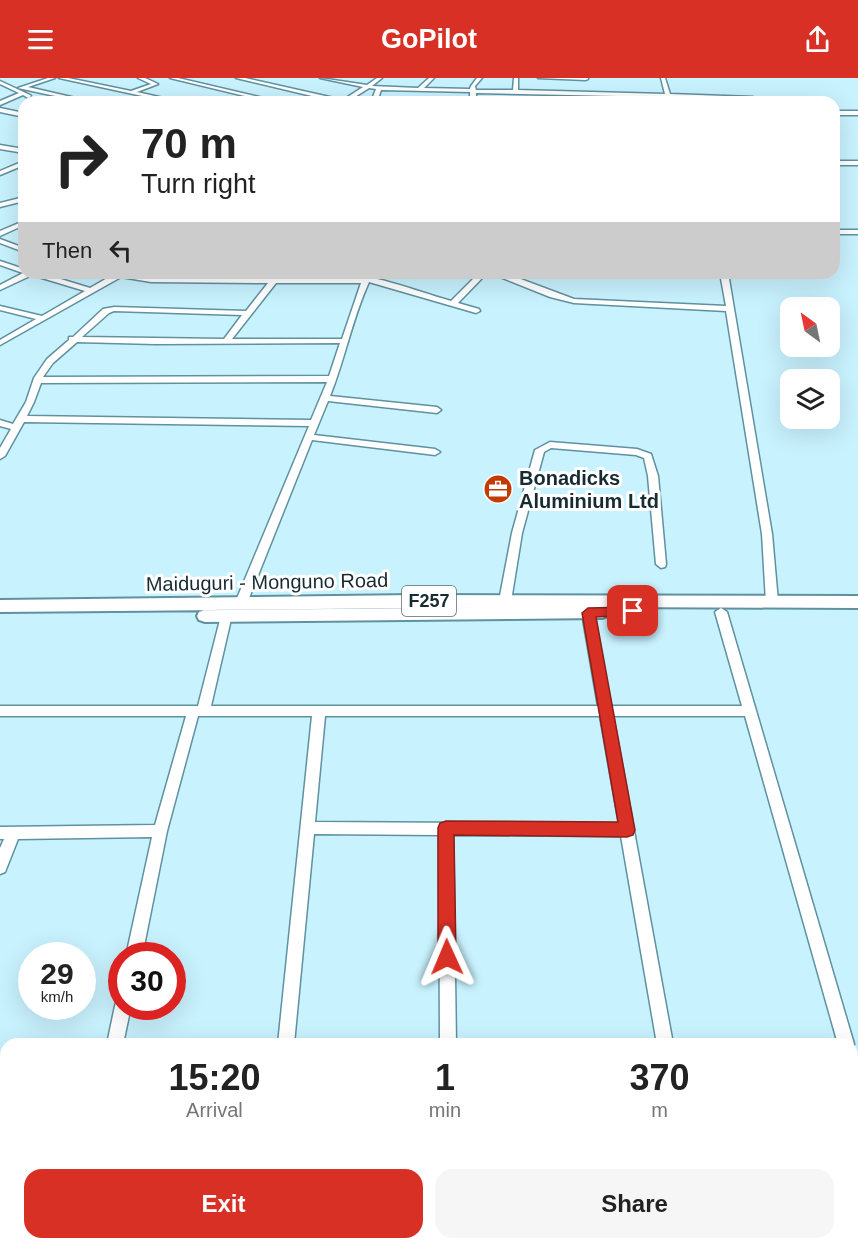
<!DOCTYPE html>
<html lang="en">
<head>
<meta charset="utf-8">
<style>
	:root { --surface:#fff; --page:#f6f6f6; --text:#222; --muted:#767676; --accent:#d93025 }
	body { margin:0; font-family:Helvetica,sans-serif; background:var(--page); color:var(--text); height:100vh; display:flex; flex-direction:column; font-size:22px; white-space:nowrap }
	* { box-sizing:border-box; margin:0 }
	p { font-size:20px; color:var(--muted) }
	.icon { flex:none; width:33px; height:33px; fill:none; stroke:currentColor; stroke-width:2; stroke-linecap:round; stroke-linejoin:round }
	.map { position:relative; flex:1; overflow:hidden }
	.drawer { position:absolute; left:0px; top:960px; width:858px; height:212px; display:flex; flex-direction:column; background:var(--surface); border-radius:18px 18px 0 0; box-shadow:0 6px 24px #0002 }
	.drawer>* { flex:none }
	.top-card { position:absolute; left:18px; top:18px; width:822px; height:183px; border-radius:18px; box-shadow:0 6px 24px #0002; background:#fff; color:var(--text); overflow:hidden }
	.needle { width:39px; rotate:327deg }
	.fabs { position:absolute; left:780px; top:219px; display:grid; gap:12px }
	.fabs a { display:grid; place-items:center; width:60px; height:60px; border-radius:12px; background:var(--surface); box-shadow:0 6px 24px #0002; font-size:30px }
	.speed { position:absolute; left:18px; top:864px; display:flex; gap:12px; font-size:30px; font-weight:700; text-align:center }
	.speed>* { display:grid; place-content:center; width:78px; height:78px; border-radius:50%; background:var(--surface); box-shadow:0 6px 24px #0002; line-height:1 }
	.speed small { font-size:15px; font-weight:400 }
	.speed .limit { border:9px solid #d22; background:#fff; color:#111 }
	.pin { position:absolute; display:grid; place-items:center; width:51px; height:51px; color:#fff; margin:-26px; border-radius:12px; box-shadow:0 3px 9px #0006 }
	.me { position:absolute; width:66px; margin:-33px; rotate:359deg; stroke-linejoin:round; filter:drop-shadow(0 0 4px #0008) }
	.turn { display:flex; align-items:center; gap:21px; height:126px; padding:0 24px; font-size:27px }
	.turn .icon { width:78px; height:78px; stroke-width:2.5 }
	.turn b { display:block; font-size:42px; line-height:51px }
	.then { display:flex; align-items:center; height:57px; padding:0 24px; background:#0003; gap:12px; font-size:22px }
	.eta { display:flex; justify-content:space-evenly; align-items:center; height:102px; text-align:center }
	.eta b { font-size:36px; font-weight:600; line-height:42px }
	.cta { display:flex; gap:12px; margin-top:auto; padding:12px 24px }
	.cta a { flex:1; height:69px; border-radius:18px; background:var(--accent); color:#fff; font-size:24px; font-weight:600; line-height:69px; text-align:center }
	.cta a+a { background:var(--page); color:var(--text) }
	header { display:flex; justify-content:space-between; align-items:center; height:78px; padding:0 24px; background:var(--accent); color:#fff; font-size:27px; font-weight:600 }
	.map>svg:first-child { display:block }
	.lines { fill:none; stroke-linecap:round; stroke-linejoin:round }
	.minor-casing { stroke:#5f91a0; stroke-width:3 }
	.major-casing { stroke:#5f91a0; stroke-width:4 }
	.minor { fill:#fff; fill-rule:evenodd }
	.major { fill:#fff; fill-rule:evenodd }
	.route { fill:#d93025; stroke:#8d1f18; stroke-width:1.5 }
	.labels { text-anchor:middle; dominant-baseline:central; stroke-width:6; stroke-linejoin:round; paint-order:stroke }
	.shield { fill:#fff; stroke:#5d6b70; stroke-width:1.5 }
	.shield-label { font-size:18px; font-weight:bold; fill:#172c32 }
	.poi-label { font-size:20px; font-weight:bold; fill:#172c32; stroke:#fff; text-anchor:start }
	.street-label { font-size:20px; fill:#172c32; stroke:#fff }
</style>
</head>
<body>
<header><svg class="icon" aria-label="menu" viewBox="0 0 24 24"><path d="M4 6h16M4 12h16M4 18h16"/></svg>GoPilot<svg class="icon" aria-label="share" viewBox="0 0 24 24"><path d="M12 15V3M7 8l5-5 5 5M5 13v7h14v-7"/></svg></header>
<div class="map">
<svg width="858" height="1171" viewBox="0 0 858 1171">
	<rect width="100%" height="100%" fill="#c8f2fe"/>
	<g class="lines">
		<g class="minor-casing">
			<path id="minor" d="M 48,0 L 55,0 L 28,9 L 93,24 L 83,24 L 18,10 Z
				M 59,0 L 68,0 L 131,13 L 151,6 L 138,0 L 145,0 L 158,6 L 137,14 L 181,24 L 170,24 Z
				M 170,0 L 178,0 L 280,24 L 270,24 Z
				M 236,0 L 245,0 L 343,22 L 363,9 L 320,0 L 367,7 L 377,0 L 382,0 L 372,8 L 418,10 L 429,0 L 434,0 L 424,10 L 470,11 L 471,8 L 477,0 L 482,0 L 475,8 L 476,12 L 513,12 L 514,0 L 518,0 L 518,12 L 665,16 L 661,0 L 665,0 L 670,16 L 753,19 L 750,21 L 671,19 L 672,22 L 669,24 L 666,19 L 476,15 L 476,24 L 470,24 L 470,14 L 381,12 L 377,24 L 371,24 L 376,11 L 369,10 L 347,24 L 337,24 Z
				M 538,0 L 588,0 L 588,1 L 586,2 Z
				M 0,3 L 30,17 L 31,18 L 28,20 L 23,17 L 0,27 L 0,23 L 19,15 L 0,6 Z
				M 0,30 L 24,35 L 24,39 L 0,34 Z
				M 834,33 L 858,33 L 858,37 L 834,37 Z
				M 0,67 L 24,71 L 24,75 L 0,71 Z
				M 24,83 L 24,87 L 0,97 L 0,93 Z
				M 834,83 L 858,83 L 858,87 L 834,87 Z
				M 24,119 L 24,123 L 0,129 L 0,125 Z
				M 24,143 L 24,147 L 0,158 L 0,153 Z
				M 834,152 L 858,152 L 858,156 L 834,156 Z
				M 0,161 L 24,170 L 24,174 L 0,165 Z
				M 0,183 L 24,191 L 24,195 L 41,195 L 90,210 L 116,195 L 151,200 L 352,201 L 332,195 C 372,195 413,212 451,223 L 479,195 L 487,195 L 458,225 L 479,231 L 480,233 L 476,235 L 369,204 C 352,241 345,281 330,318 L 437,329 L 441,332 L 437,335 L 328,323 L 314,357 L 435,371 L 440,374 L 435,377 L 312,362 L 247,525 L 241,529 L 235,525 L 309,348 L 24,344 L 5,378 L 0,381 L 0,370 L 11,351 L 0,348 L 0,342 L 13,346 L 26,324 L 34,300 L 47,281 L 69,262 L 69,259 L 73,259 L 103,231 L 114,229 L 246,233 L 268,205 L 151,204 L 121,199 L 0,267 L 0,262 L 36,241 L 0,232 L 0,228 L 42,238 L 85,213 L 32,197 L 0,212 L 0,207 L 23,195 L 0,187 ZM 276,205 L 361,205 L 342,261 L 232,261 ZM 114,233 L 242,237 L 224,261 L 82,259 L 109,235 ZM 77,264 L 156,266 L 340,265 L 329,298 L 43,299 L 53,285 ZM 327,304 L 311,342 L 27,338 L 34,324 L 41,305 Z
				M 490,195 L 507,196 L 574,221 L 726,228 L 720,195 L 728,195 L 772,456 L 778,524 L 776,527 L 772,528 L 766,524 L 762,456 L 726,233 L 574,225 L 550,219 Z
				M 550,364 L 637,371 L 651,376 L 658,398 L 666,486 L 665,489 L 661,490 L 656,486 L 648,398 L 644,380 L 636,377 L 551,370 L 544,374 L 522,455 L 511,523 L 505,527 L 501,526 L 499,523 L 512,455 L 535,372 Z
				M 721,530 L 727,534 L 854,966 L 852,972 L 852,966 L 838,966 L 745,638 L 613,638 L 673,966 L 657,966 L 621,758 L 453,757 L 456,966 L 440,966 L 439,757 L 314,756 L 294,966 L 278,966 L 312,638 L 198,638 L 167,753 L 142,878 L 126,878 L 152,759 L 18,761 L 5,794 L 0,796 L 0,770 L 4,761 L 0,761 L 0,749 L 155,747 L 186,638 L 0,638 L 0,628 L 198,628 L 222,534 L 230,534 L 232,537 L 211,628 L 598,628 L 582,535 L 588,531 L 594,535 L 611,628 L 742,628 L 715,534 ZM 325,638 L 600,638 L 619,746 L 315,744 Z
				M 122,921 L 122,928 L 131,928 L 123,966 L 107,966 L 115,928 L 117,922 Z
				M 852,978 L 858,980 L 858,1014 L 852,1011 Z
				M 0,1117 L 6,1117 L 6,1135 L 0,1135 Z
				M 62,1166 L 82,1166 L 81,1171 L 61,1171 Z
				M 691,1166 L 710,1166 L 712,1171 L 692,1171 Z"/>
		</g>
		<g class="major-casing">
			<path id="major" d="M 415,517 L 858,518 L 858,530 L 604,529 L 610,534 L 608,538 L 602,540 L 205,544 L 199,542 L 197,538 L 199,534 L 205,532 L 549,529 L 0,534 L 0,522 Z"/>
		</g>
		<use href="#minor" class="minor"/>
		<use href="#major" class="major"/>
	</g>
	<path class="route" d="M 633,529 L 638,530 L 640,533 L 638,537 L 596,539 L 635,752 L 633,757 L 627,759 L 454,757 L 456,879 L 454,886 L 447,888 L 441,886 L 438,879 L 438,750 L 440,745 L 446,743 L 618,744 L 582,535 L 588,530 Z"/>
	<defs>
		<g id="office-disc" transform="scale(1.5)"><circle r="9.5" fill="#c23b02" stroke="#fff"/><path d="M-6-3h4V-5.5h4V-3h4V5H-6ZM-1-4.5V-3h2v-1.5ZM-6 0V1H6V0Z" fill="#fff"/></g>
	</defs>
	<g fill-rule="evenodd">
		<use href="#office-disc" x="498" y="411"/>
	</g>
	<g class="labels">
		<rect class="shield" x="402" y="508" width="54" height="30" rx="4.5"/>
		<g class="shield-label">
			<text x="429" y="523">F257</text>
		</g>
		<g class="poi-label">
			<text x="519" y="400">Bonadicks<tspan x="519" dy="23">Aluminium Ltd</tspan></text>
		</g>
		<g class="street-label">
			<text transform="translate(267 504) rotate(-1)">Maiduguri - Monguno Road</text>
		</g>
	</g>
</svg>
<div class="fabs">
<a><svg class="needle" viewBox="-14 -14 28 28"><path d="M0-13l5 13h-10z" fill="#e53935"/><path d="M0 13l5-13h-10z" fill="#767676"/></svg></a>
<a><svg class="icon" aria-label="layers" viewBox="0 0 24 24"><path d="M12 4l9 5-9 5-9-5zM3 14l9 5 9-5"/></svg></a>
</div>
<div class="speed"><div>29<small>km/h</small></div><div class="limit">30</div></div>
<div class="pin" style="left:633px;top:533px;background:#d93025"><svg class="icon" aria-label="arrive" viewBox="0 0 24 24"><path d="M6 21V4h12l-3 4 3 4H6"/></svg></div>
<svg class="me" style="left:447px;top:879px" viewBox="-20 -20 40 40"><path d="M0-17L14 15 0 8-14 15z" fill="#d93025" stroke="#fff" stroke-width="4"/></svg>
<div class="top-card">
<div class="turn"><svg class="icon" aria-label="right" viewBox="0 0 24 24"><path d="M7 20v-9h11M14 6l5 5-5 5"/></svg><div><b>70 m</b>Turn right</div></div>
<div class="then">Then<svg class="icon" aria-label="left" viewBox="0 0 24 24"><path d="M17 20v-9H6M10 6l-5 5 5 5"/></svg></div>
</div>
<section class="drawer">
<div class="eta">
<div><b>15:20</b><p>Arrival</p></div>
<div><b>1</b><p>min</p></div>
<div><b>370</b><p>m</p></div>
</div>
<div class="cta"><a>Exit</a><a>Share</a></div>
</section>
</div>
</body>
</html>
